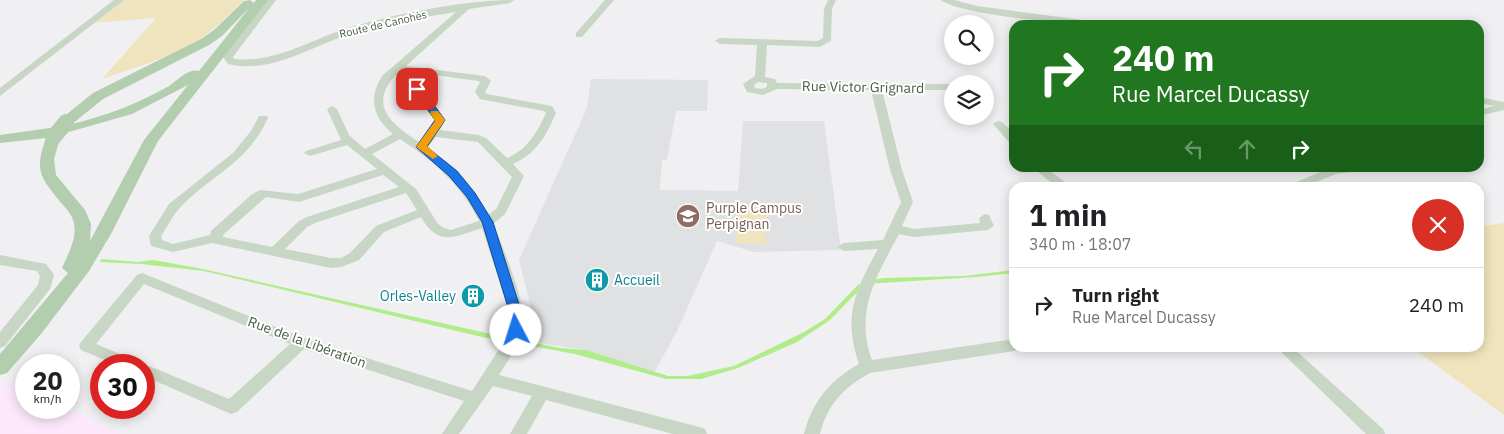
<!DOCTYPE html>
<html lang="en">
<head>
<meta charset="utf-8">
<style>
	:root { --surface:#fff; --page:#f2f2f2; --text:#202124; --muted:#757577; --line:#e0e0e0 }
	body { margin:0; font-family:"IBM Plex Sans",sans-serif; background:var(--page); color:var(--text); height:100vh; display:flex; flex-direction:column; font-size:19px; white-space:nowrap }
	* { box-sizing:border-box; margin:0 }
	p { font-size:16px; color:var(--muted) }
	.icon { flex:none; width:28px; height:28px; fill:none; stroke:currentColor; stroke-width:2; stroke-linecap:round; stroke-linejoin:round }
	.map { position:relative; flex:1; overflow:hidden }
	.side { position:absolute; left:1009px; top:182px; width:475px; height:170px; display:flex; flex-direction:column; background:var(--surface); border-radius:15px; box-shadow:0 2px 12px #0003 }
	.side>* { flex:none }
	.guide { position:absolute; left:1009px; top:20px; width:475px; height:152px; border-radius:15px; box-shadow:0 2px 12px #0003; background:#21771f; color:#fff; overflow:hidden }
	.buttons { position:absolute; left:944px; top:15px; display:grid; gap:10px }
	.buttons a { display:grid; place-items:center; width:50px; height:50px; border-radius:50%; background:var(--surface); box-shadow:0 2px 12px #0003; font-size:25px }
	.speed { position:absolute; left:15px; top:354px; display:flex; gap:10px; font-size:25px; font-weight:700; text-align:center }
	.speed>* { display:grid; place-content:center; width:65px; height:65px; border-radius:50%; background:var(--surface); box-shadow:0 2px 12px #0003; line-height:1 }
	.speed small { font-size:12px; font-weight:400 }
	.speed .limit { border:8px solid #d22; background:#fff; color:#111 }
	.pin { position:absolute; display:grid; place-items:center; width:42px; height:42px; color:#fff; margin:-21px; border-radius:10px; box-shadow:0 2px 8px #0006 }
	.me { position:absolute; width:55px; margin:-28px; rotate:355deg; stroke-linejoin:round; filter:drop-shadow(0 0 4px #0008) }
	.turn { display:flex; align-items:center; gap:18px; height:105px; padding:0 20px; font-size:22px }
	.turn .icon { width:65px; height:65px; stroke-width:2.5 }
	.turn b { display:block; font-size:35px; line-height:42px }
	.lanes { display:flex; align-items:center; height:48px; padding:0 20px; background:#0003; justify-content:center; gap:25px; direction:ltr }
	.lanes .off { opacity:.35 }
	.round { display:grid; place-items:center; flex:none; width:52px; height:52px; border-radius:26px; background:var(--page) }
	.summary { display:flex; align-items:center; justify-content:space-between; height:85px; padding:0 20px }
	h1 { font-size:30px; font-weight:800; line-height:38px }
	ul { padding:0; list-style:none }
	li { display:flex; align-items:center; gap:15px; height:75px; padding:0 20px; border-top:1px solid var(--line) }
	li div { flex:1 }
	li b { display:block; font-size:19px }
	li em { font-style:normal }
	.map>svg:first-child { display:block }
	.commercial { fill:#fce8fa }
	.education { fill:#e0e1e2 }
	.green { fill:#efe4bd }
	.water { fill:#b1ec8a }
	.lines { fill:none; stroke-linecap:round; stroke-linejoin:round }
	.minor { fill:#c8d6c5; fill-rule:evenodd }
	.major { fill:#b2ceae; fill-rule:evenodd }
	.major-bridge { stroke:#b2ceae; stroke-width:16 }
	.route { fill:#1a73e8; stroke:#114b97 }
	.slow { fill:#f59e0b }
	.labels { text-anchor:middle; dominant-baseline:central; stroke-width:4; stroke-linejoin:round; paint-order:stroke }
	.far-street-label { font-size:11px; fill:#4a5c47; stroke:#fff }
	.street-label { font-size:14px; fill:#4a5c47; stroke:#fff }
	.education-label { font-size:14px; fill:#785e54; stroke:#fff; text-anchor:start }
	.culture-label { font-size:14px; fill:#0d838f; stroke:#fff; text-anchor:start }
</style>
</head>
<body>
<div class="map">
<svg width="1504" height="434" viewBox="0 0 1504 434">
	<rect width="100%" height="100%" fill="#f0eff1"/>
	<path class="commercial" d="M 10,380 L 26,388 L 26,408 L 67,408 L 122,434 L 0,434 L 0,391 Z"/>
	<path class="education" d="M 591,79 L 708,80 L 707,111 L 676,111 L 667,160 L 662,160 L 660,190 L 738,191 L 743,121 L 824,121 L 841,250 L 754,252 L 717,241 L 678,329 L 654,373 L 586,350 L 525,341 L 527,326 L 532,312 L 519,260 L 587,108 Z"/>
	<path class="green" d="M 122,0 L 244,0 C 228,15 212,33 193,43 C 165,59 133,68 102,79 L 156,18 L 91,23 Z
		M 736,206 L 766,206 L 766,244 L 736,243 Z
		M 1504,223 L 1504,415 L 1413,348 L 1479,348 L 1479,227 Z"/>
	<path class="water" d="M 101,259 L 138,262 L 153,260 L 198,268 L 504,337 L 560,348 L 586,350 L 668,376 L 687,376 L 734,366 L 804,332 L 825,319 L 858,285 L 867,281 L 884,278 L 964,276 L 1014,270 L 1014,273 L 976,277 L 865,284 L 830,320 L 797,342 L 738,368 L 701,379 L 666,379 L 575,354 L 482,337 L 204,271 L 141,264 L 100,262 Z"/>
	<g class="lines">
		<path class="minor" d="M 114,0 L 124,0 L 0,96 L 0,88 Z
			M 267,0 L 276,0 L 233,57 L 234,59 C 276,63 310,40 348,28 C 395,14 466,0 514,0 L 510,3 L 469,9 L 406,66 L 485,76 L 491,81 L 485,92 L 487,94 L 552,106 L 556,113 C 546,136 537,153 513,164 L 524,176 L 505,214 L 493,224 C 503,247 529,308 522,331 C 518,346 508,361 499,375 L 699,427 L 705,429 L 707,434 L 673,434 L 546,400 L 527,434 L 510,434 L 532,396 L 493,386 L 459,434 L 442,434 L 464,401 L 304,349 L 237,412 L 231,414 L 144,376 L 144,365 L 141,365 L 149,366 L 229,399 L 290,344 L 144,284 L 96,344 L 137,361 L 140,365 L 117,365 L 81,350 L 79,346 L 81,342 L 137,275 L 142,273 L 306,339 L 472,391 L 503,343 L 509,325 L 509,311 L 482,228 C 454,237 438,247 421,217 L 384,232 L 359,260 L 341,267 L 331,268 L 212,243 L 173,252 L 151,246 L 149,236 L 169,204 L 233,153 L 251,131 L 259,116 L 267,116 L 268,118 C 245,167 210,174 178,210 C 171,218 167,228 161,236 L 162,240 L 173,244 L 210,235 L 211,231 L 251,195 L 260,190 L 298,194 L 377,169 L 347,145 L 310,156 L 304,153 L 306,151 L 341,140 L 327,109 L 332,106 L 337,109 L 349,135 L 365,149 L 393,134 C 373,117 368,99 382,76 L 456,12 C 423,17 389,23 357,32 C 315,43 273,75 228,64 L 223,57 ZM 403,68 L 408,71 L 424,73 L 413,83 L 412,89 L 435,121 L 419,142 C 386,121 366,101 403,68 ZM 434,75 L 478,81 L 480,82 L 475,92 L 480,99 L 544,111 L 546,113 C 536,134 528,149 507,158 L 486,138 L 479,135 L 440,130 L 445,121 L 422,89 L 422,86 ZM 436,137 L 478,142 L 512,177 L 496,209 L 488,215 L 465,180 L 427,147 ZM 400,139 C 433,161 461,184 479,221 L 451,230 L 444,228 L 438,224 L 416,189 L 372,154 ZM 383,175 L 399,187 L 307,217 L 299,221 L 272,247 L 223,237 L 223,235 L 266,197 L 299,202 ZM 406,193 L 417,210 L 376,226 L 350,253 L 341,258 L 331,258 L 285,249 L 307,227 L 315,223 Z
			M 605,0 L 614,0 L 582,37 L 576,37 L 576,33 Z
			M 828,0 L 836,0 L 832,9 L 831,41 L 819,47 L 767,45 L 765,77 L 775,79 L 777,83 L 952,84 L 952,90 L 882,90 L 902,170 L 913,202 L 902,226 L 914,229 L 980,223 L 979,218 L 985,214 L 989,215 L 994,226 L 988,230 L 914,237 L 899,234 C 877,275 854,311 872,360 L 1014,339 L 1014,348 L 1020,348 L 1014,351 L 870,373 C 844,387 827,405 820,434 L 804,434 C 812,402 830,380 859,364 C 843,317 854,292 878,249 L 844,251 L 837,247 L 844,243 L 883,240 L 901,202 L 890,170 L 871,90 L 777,89 L 763,95 L 747,92 L 743,84 L 755,76 L 757,45 L 720,44 L 715,41 L 720,38 L 817,41 L 823,38 L 824,9 ZM 758,82 L 767,83 L 767,87 L 762,89 L 755,88 L 754,85 Z
			M 941,0 L 954,0 L 977,6 L 1097,22 L 1102,25 C 1073,25 960,15 941,0 Z
			M 1479,97 L 1504,102 L 1504,110 L 1479,116 L 1479,110 L 1494,106 L 1479,103 Z
			M 998,121 L 1002,122 L 1014,134 L 1014,144 L 1010,143 L 993,124 Z
			M 1033,168 L 1046,168 L 1073,188 L 1058,188 Z
			M 1330,168 L 1359,168 L 1357,171 L 1336,174 L 1301,188 L 1282,188 Z
			M 0,255 L 46,264 L 54,275 L 50,289 L 5,346 L 0,348 L 0,332 L 38,285 L 40,276 L 37,271 L 0,265 Z
			M 1277,348 L 1293,348 L 1383,429 L 1385,434 L 1366,434 Z"/>
		<path class="major" d="M 250,0 L 254,3 L 256,0 L 268,0 L 158,141 L 112,232 L 89,271 L 41,334 L 7,373 L 0,375 L 0,354 L 68,273 L 62,268 C 68,254 77,239 74,224 C 73,216 67,209 62,204 C 40,177 34,172 46,138 L 0,143 L 0,135 L 64,126 L 59,122 L 61,119 L 93,93 L 201,39 L 214,30 L 244,1 ZM 250,7 L 199,71 C 188,68 178,80 169,86 C 139,103 106,116 72,124 L 103,99 L 209,45 L 222,36 ZM 188,85 L 144,140 L 90,241 L 91,224 L 85,210 L 56,175 L 54,159 L 60,138 L 58,135 L 132,114 Z"/>
		<path class="major-bridge" d="M 53,138 L 66,122"/>
	</g>
	<path class="route" d="M 417,86 L 421,87 L 445,120 L 427,147 L 457,171 L 475,193 L 493,222 L 522,314 L 520,333 L 516,335 L 509,330 L 510,314 L 482,222 L 467,197 L 449,176 L 416,147 L 435,120 L 413,89 Z"/>
	<path class="slow" d="M 431,111 L 438,111 L 445,120 L 427,146 L 438,156 L 433,159 L 416,147 L 435,121 L 430,113 Z"/>
	<defs>
		<g id="university-disc" transform="scale(1.25)"><circle r="9.5" fill="#8d6e63" stroke="#fff"/><path d="M0-5L7-2L0 1L-7-2ZM-4 1L0 2.5L4 1V4Q0 6-4 4Z" fill="#fff"/></g>
		<g id="building-disc" transform="scale(1.25)"><circle r="9.5" fill="#0f9aa8" stroke="#fff"/><path d="M-4-6H4V6H1V3H-1V6H-4ZM-2.5-4.3h1.7v1.8h-1.7ZM.8-4.3h1.7v1.8H.8ZM-2.5-1h1.7V.8h-1.7ZM.8-1h1.7V.8H.8Z" fill="#fff"/></g>
	</defs>
	<g fill-rule="evenodd">
		<use href="#university-disc" x="688" y="216"/>
		<use href="#building-disc" x="597" y="280"/>
		<use href="#building-disc" x="473" y="296"/>
	</g>
	<g class="labels">
		<g class="far-street-label">
			<text transform="translate(383 24) rotate(-13)">Route de Canohès</text>
		</g>
		<g class="street-label">
			<text transform="translate(863 87) rotate(1)">Rue Victor Grignard</text>
			<text transform="translate(307 342) rotate(20)">Rue de la Libération</text>
		</g>
		<g class="education-label">
			<text x="706" y="208">Purple Campus<tspan x="706" dy="16">Perpignan</tspan></text>
		</g>
		<g class="culture-label">
			<text x="614" y="280">Accueil</text>
			<text x="456" y="296" text-anchor="end">Orles-Valley</text>
		</g>
	</g>
</svg>
<div class="buttons">
<a><svg class="icon" aria-label="search" viewBox="0 0 24 24"><circle cx="10" cy="10" r="6"/><path d="M15 15l6 6"/></svg></a>
<a><svg class="icon" aria-label="layers" viewBox="0 0 24 24"><path d="M12 4l9 5-9 5-9-5zM3 14l9 5 9-5"/></svg></a>
</div>
<div class="speed"><div>20<small>km/h</small></div><div class="limit">30</div></div>
<div class="pin" style="left:417px;top:89px;background:#d93025"><svg class="icon" aria-label="arrive" viewBox="0 0 24 24"><path d="M6 21V4h12l-3 4 3 4H6"/></svg></div>
<svg class="me" style="left:516px;top:330px" viewBox="-20 -20 40 40"><circle r="19" fill="#fff"/><path d="M0-13L10 11 0 6-10 11z" fill="#1a73e8"/></svg>
<div class="guide">
<div class="turn"><svg class="icon" aria-label="right" viewBox="0 0 24 24"><path d="M7 20v-9h11M14 6l5 5-5 5"/></svg><div><b>240 m</b>Rue Marcel Ducassy</div></div>
<div class="lanes"><svg class="icon off" aria-label="left" viewBox="0 0 24 24"><path d="M17 20v-9H6M10 6l-5 5 5 5"/></svg><svg class="icon off" aria-label="ahead" viewBox="0 0 24 24"><path d="M12 20V5M6 11l6-6 6 6"/></svg><svg class="icon" aria-label="right" viewBox="0 0 24 24"><path d="M7 20v-9h11M14 6l5 5-5 5"/></svg></div>
</div>
<section class="side">
<div class="summary"><div><h1>1 min</h1><p>340 m · 18:07</p></div><a class="round" style="background:#d93025;color:#fff"><svg class="icon" aria-label="close" viewBox="0 0 24 24"><path d="M6 6l12 12M18 6L6 18"/></svg></a></div>
<ul>
<li><svg class="icon" aria-label="right" viewBox="0 0 24 24"><path d="M7 20v-9h11M14 6l5 5-5 5"/></svg><div><b>Turn right</b><p>Rue Marcel Ducassy</p></div><em>240 m</em></li>
</ul>
</section>
</div>
</body>
</html>
